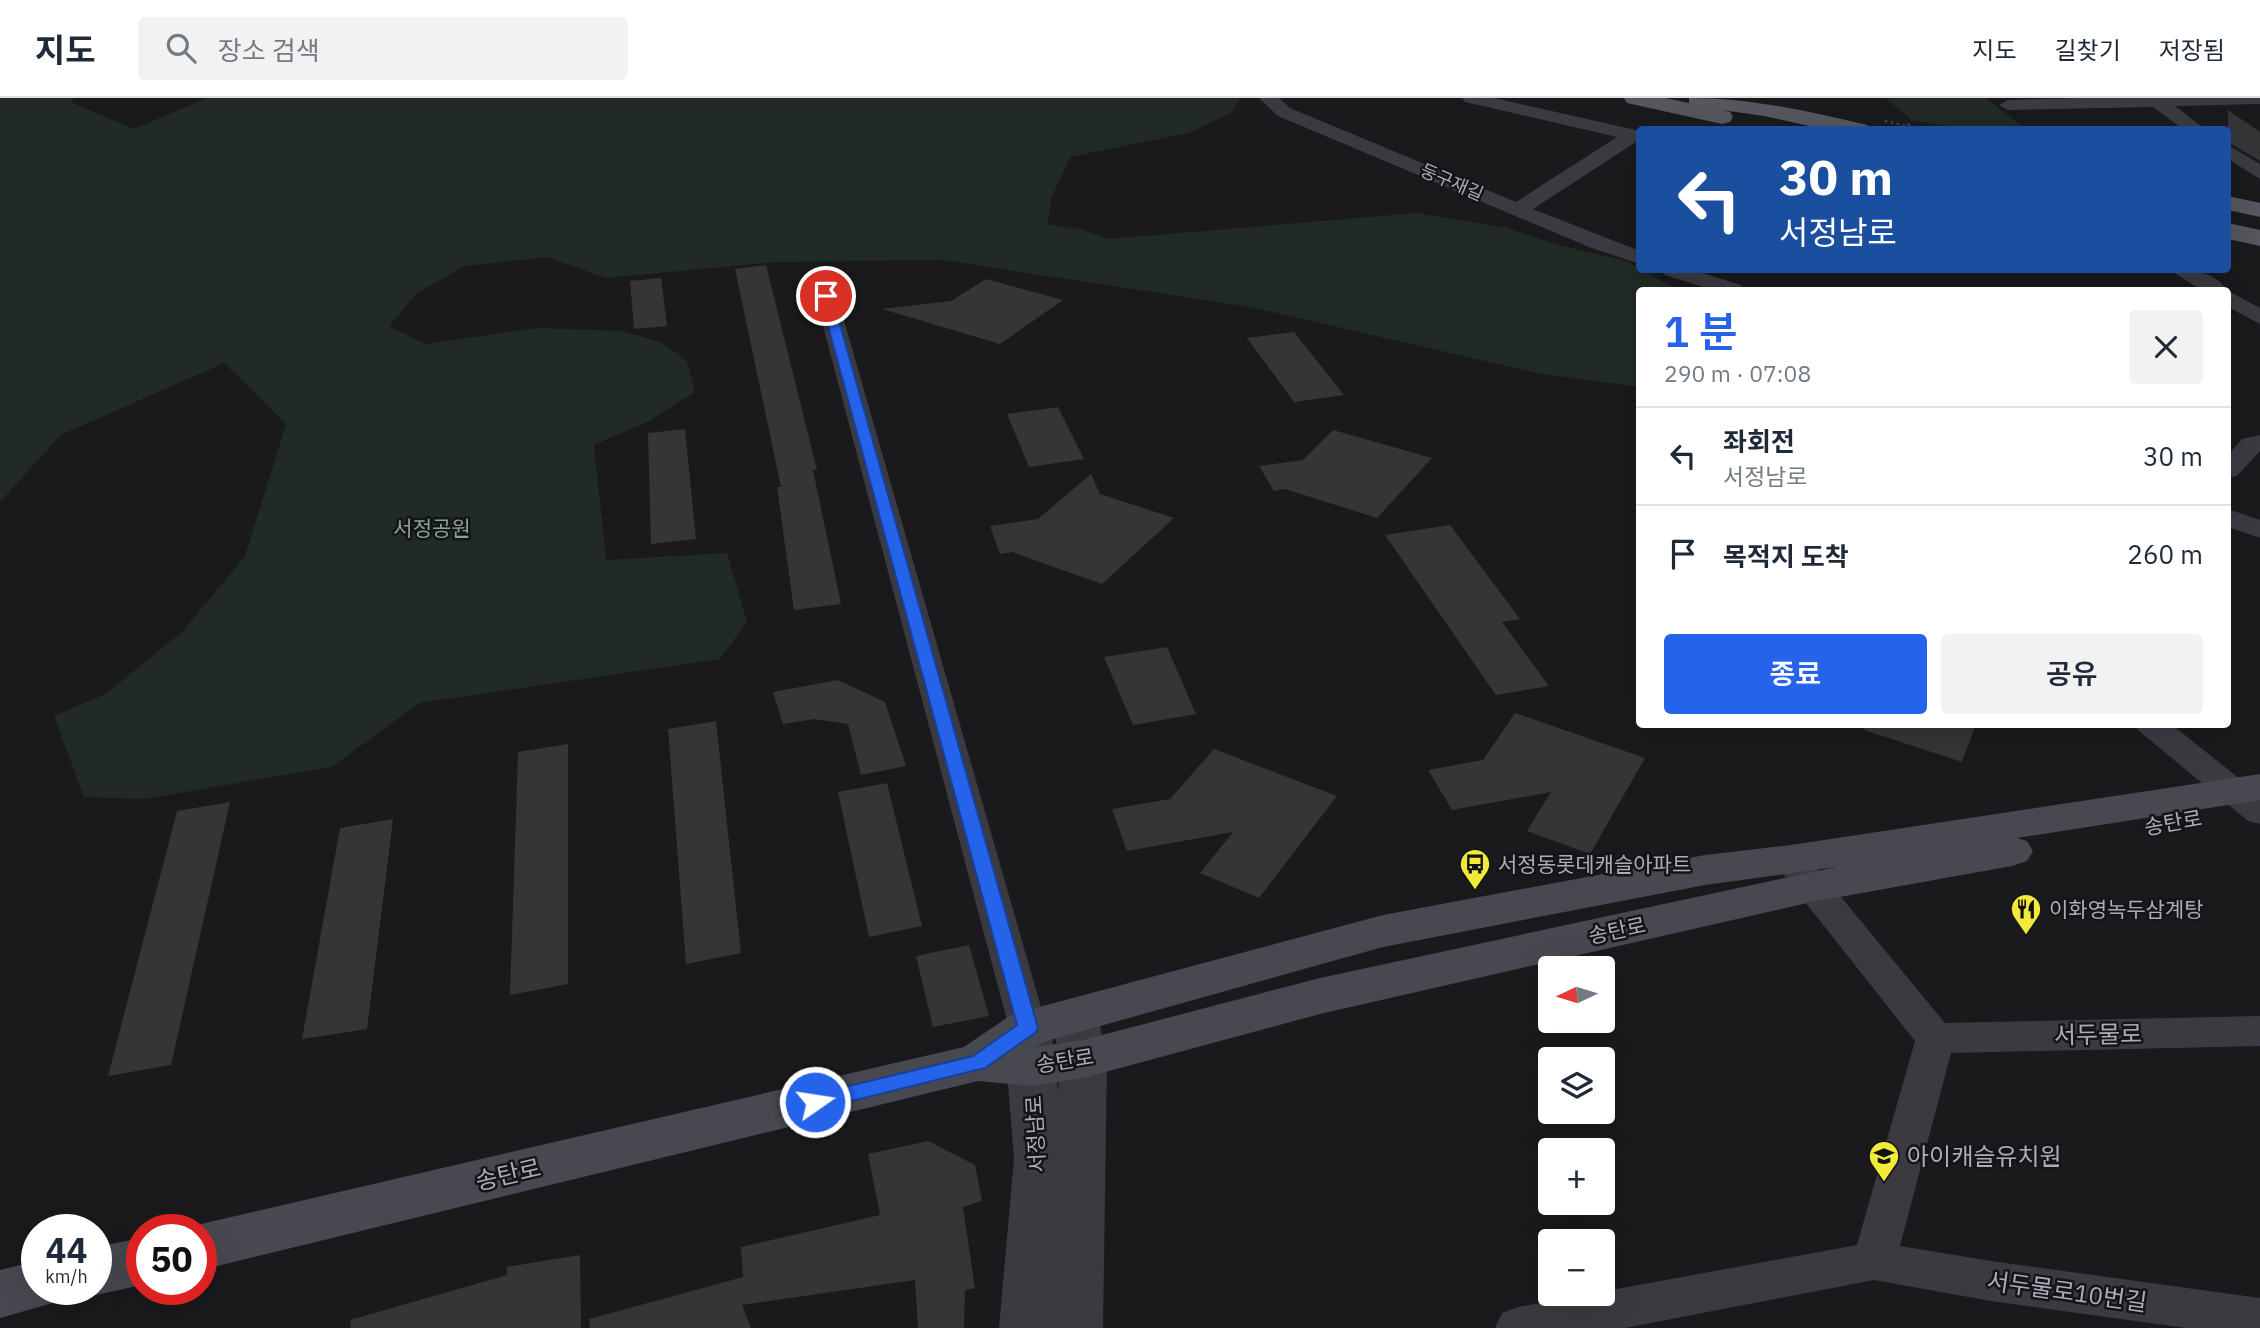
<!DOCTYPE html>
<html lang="ko">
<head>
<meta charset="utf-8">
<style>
	:root { --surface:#fff; --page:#f2f2f3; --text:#1f2937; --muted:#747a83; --line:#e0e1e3; --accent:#2563eb }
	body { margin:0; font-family:"IBM Plex Sans","Noto Sans KR",sans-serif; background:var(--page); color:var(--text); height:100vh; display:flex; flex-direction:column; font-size:26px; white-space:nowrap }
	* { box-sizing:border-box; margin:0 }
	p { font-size:23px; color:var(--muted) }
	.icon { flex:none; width:38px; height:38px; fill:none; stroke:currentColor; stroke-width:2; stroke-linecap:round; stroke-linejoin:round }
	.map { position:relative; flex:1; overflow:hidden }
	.side { position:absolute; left:1636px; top:189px; width:595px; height:441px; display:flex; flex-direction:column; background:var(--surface); border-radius:7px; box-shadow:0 7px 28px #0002 }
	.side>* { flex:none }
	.guide { position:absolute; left:1636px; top:28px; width:595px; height:147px; border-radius:7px; box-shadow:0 7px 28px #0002; background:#1a4fa0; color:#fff; overflow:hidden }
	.needle { width:46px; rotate:266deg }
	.tools { position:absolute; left:1538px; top:858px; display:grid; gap:14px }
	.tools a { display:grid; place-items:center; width:77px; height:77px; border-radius:7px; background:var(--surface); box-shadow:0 7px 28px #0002; font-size:35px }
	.speed { position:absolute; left:21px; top:1116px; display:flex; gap:14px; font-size:35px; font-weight:700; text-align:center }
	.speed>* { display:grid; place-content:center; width:91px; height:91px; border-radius:50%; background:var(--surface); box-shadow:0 7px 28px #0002; line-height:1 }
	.speed small { font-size:18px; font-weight:400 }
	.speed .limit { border:10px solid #d22; background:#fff; color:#111 }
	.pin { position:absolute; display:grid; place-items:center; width:60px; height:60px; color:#fff; margin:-30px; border:4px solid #fff; border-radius:50%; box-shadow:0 2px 7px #0007 }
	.me { position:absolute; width:77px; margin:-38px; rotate:77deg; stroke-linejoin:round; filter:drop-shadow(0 0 5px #0008) }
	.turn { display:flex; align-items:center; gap:24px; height:147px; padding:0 28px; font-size:32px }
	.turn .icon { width:91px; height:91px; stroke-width:2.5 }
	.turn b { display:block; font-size:49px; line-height:60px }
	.round { display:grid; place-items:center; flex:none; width:74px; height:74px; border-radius:7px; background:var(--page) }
	.summary { display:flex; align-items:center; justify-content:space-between; height:119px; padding:0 28px }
	h1 { font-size:42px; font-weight:600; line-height:52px; color:var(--accent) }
	.button { display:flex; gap:14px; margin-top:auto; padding:14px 28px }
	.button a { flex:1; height:80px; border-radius:7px; background:var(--accent); color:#fff; font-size:28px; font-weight:600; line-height:80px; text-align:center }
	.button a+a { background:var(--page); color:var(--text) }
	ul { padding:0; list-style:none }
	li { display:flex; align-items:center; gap:21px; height:98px; padding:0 28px; border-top:2px solid var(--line) }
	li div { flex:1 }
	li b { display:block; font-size:26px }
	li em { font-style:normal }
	header { display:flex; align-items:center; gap:42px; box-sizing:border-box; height:98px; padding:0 35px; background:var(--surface); border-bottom:2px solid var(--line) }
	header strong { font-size:33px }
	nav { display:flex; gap:38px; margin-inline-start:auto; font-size:24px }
	.search { width:490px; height:63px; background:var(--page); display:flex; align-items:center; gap:18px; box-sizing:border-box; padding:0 24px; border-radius:7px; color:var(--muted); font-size:26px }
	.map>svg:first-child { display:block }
	.green { fill:#212a24 }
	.building { fill:#353437 }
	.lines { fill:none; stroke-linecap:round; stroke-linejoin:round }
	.path { stroke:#404048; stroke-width:2.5; stroke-dasharray:2.5 3.5; stroke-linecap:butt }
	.minor { fill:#3b3a41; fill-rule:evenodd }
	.tertiary { fill:#3b3a41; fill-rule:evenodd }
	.secondary { fill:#484851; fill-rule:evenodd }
	.primary { fill:#57565f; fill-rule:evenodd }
	.route { fill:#2563eb; stroke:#184099; stroke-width:2 }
	.labels { text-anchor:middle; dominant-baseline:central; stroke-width:5; stroke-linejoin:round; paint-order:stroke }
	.far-street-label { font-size:18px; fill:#acacbb; stroke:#151417 }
	.park-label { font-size:21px; fill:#83a68f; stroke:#151417 }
	.street-label { font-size:21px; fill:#acacbb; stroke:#151417 }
	.poi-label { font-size:21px; fill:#acacbb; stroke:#151417; text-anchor:start }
	.near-street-label { font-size:24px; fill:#acacbb; stroke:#151417 }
	.near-poi-label { font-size:24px; fill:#acacbb; stroke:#151417; text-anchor:start }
</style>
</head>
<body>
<header>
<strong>지도</strong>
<div class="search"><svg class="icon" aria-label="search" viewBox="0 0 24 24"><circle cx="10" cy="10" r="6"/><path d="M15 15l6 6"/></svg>장소 검색</div>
<nav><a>지도</a><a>길찾기</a><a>저장됨</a></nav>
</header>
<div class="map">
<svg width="2260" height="1230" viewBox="0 0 2260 1230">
	<rect width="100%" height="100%" fill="#1a191b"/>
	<path class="green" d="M 0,0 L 72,0 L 73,5 L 134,31 L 207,0 L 1238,0 L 1240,2 L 1231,15 L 1189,35 L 1070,59 L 1052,99 L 1047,126 L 1079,131 L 1109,141 L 1416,115 L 1507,130 L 1554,146 L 1627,163 L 1678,192 L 1640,192 L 1640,289 L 1541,276 L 1250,209 L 943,162 L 778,164 L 606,180 L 547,159 L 465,168 L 417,195 L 389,228 L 425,246 L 537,230 L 620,233 L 661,244 L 687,263 L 695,294 L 647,324 L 594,347 L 606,462 L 727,455 L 747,524 L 720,561 L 419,605 L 332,669 L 144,701 L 84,699 L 54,618 L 107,595 L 183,533 L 245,458 L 286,326 L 224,265 L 61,337 L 0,404 Z
		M 1885,0 L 1986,0 L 2025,31 L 1963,31 L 1912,22 Z"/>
	<path class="building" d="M 2228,12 L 2260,34 L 2260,63 L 2228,44 Z
		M 766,167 L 817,372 L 813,372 L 841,506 L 794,512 L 777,389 L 781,389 L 735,171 Z
		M 661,180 L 667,228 L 634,231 L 630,183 Z
		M 986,181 L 1063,202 L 1000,246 L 882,211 L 951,203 Z
		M 1294,234 L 1344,297 L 1294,304 L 1247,240 Z
		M 1058,309 L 1084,361 L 1029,369 L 1007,316 Z
		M 685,331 L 696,441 L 651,446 L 648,335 Z
		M 1333,332 L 1432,360 L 1377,420 L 1285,391 L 1274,393 L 1259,368 L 1303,362 Z
		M 1091,376 L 1100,396 L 1174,420 L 1102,486 L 1012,454 L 1000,456 L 990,428 L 1038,421 Z
		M 1450,427 L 1520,521 L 1502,524 L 1549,588 L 1496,597 L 1385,437 Z
		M 1167,549 L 1196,616 L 1133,627 L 1104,559 Z
		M 838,582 L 885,604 L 906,668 L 861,677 L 848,626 L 814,621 L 783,626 L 773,594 Z
		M 1515,615 L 1645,660 L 1590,756 L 1527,733 L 1551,694 L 1452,712 L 1428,672 L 1483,662 Z
		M 716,623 L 741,855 L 686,866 L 668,631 Z
		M 1865,626 L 1976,626 L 1962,664 L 1864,632 Z
		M 568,646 L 568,886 L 510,897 L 518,654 Z
		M 1214,651 L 1337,698 L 1259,800 L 1200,775 L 1233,734 L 1127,753 L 1112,711 L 1170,701 Z
		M 887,685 L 922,828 L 869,839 L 838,694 Z
		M 230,704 L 171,967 L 108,978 L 177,713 Z
		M 393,721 L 367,931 L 302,941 L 340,730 Z
		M 969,847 L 989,918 L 933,929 L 916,858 Z
		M 928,1043 L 975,1067 L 982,1103 L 963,1109 L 975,1190 L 965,1192 L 964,1230 L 918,1230 L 915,1182 L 742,1207 L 751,1230 L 590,1230 L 589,1221 L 743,1179 L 741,1149 L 880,1117 L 868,1056 Z
		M 580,1157 L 581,1230 L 351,1230 L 350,1222 L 507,1177 L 507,1169 Z"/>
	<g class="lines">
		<path class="path" d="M 1885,23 L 1926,32
			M 1904,32 L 1912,22"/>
		<path class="minor" d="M 1259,0 L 1279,0 L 1290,10 L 1516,104 L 1617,39 L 1465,4 L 1462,0 L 1494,0 L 1640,33 L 1640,44 L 1636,44 L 1533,111 L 1640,153 L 1640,166 L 1589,149 L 1278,18 Z
			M 2078,0 L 2260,0 L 2260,6 L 2175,8 L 2206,32 L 2184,32 L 2153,9 L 2008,12 L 1999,7 L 2008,2 Z
			M 2228,47 L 2260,66 L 2260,81 L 2228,61 Z
			M 1662,172 L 1693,172 L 1741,187 L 1744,192 L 1713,192 L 1665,177 Z
			M 2170,172 C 2190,170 2215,174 2227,192 L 2201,192 Z
			M 826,191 L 834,193 L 837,198 L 1047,930 L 1042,941 L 1028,945 L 1014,941 L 1009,930 L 815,198 L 818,193 Z
			M 2228,193 L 2260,210 L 2260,226 L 2228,209 Z
			M 2260,337 L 2260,353 L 2237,378 L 2228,380 L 2228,357 L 2242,341 Z
			M 2228,411 L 2260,422 L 2260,440 L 2228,429 Z
			M 2134,626 L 2171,626 L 2260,697 L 2260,726 L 2248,723 L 2139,633 Z
			M 1791,750 L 1803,753 L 1945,925 L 2260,918 L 2260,948 L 1951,955 L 1900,1148 L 1991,1163 L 2260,1200 L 2260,1230 L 2186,1230 L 1991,1203 L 1874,1182 L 1625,1230 L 1495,1230 L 1502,1215 L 1518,1209 L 1857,1147 L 1915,943 L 1779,771 L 1774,762 L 1779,753 Z"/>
		<path class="tertiary" d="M 1075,901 L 1092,906 L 1098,919 L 1107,961 L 1103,1230 L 999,1230 L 1014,1061 L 1004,936 L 1011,923 L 1028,918 L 1045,923 L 1052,936 L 1058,994 L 1059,961 L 1052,919 L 1058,906 Z"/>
		<path class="secondary" d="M 2260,676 L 2260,702 L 2017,740 L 2027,743 L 2033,753 L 2027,763 L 2012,768 L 1812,804 L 1320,916 L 1083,980 L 1031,988 L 978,983 L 201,1172 L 201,1132 L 183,1132 L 201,1126 L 964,949 L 1011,917 L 1028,912 L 1383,817 L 1705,757 L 1791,747 ZM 1836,769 L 1320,880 L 1083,942 L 1035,949 L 1043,944 L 1383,849 L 1705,787 Z
			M 142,1140 L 142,1187 L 96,1197 L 82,1192 L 96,1192 L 96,1149 Z
			M 37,1163 L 37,1192 L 62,1192 L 56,1204 L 0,1220 L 0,1172 Z"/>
		<path class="primary" d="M 1624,0 L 1665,0 L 1689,5 L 1689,0 C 1750,0 1808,13 1867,27 L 1870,32 L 1827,32 L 1764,18 L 1722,12 L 1730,14 L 1733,19 L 1730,24 L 1722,26 L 1627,5 Z
			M 2228,98 L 2260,105 L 2260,119 L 2228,112 Z
			M 2228,125 L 2260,132 L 2260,148 L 2228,141 Z"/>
	</g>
	<path class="route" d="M 826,194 L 832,198 L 1038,930 L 1035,935 L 985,970 L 815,1012 L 807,1010 L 804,1004 L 807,998 L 973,958 L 1017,927 L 820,198 Z"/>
	<defs>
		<g id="bus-pin" transform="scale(1.575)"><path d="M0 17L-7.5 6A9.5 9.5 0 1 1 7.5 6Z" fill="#f2e93a" stroke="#151417"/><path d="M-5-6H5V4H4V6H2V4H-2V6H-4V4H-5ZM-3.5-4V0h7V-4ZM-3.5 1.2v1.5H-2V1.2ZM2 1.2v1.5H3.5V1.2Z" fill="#111"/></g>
		<g id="restaurant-pin" transform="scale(1.575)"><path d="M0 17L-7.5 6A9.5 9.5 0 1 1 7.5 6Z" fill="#f2e93a" stroke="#151417"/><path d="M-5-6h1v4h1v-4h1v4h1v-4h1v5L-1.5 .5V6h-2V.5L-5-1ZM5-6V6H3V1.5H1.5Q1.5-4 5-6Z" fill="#111"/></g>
		<g id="school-pin" transform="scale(1.575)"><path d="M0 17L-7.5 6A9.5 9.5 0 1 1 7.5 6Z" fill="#f2e93a" stroke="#151417"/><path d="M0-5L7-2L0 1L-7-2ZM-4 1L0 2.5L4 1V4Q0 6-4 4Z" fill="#111"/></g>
	</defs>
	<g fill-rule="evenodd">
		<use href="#bus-pin" x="1475" y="766"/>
		<use href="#restaurant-pin" x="2026" y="811"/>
		<use href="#school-pin" x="1884" y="1058"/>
	</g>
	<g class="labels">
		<g class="far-street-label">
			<text transform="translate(1452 84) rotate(23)">둥구재길</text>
		</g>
		<g class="park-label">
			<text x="432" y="430">서정공원</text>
		</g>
		<g class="street-label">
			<text transform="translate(2173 724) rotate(-10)">송탄로</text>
			<text transform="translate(1617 832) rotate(-12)">송탄로</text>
			<text transform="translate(1065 962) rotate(-9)">송탄로</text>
			<text transform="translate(1035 1036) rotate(-93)">서정남로</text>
		</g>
		<g class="poi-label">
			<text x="1498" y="766">서정동롯데캐슬아파트</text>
			<text x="2049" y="811">이화영녹두삼계탕</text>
		</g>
		<g class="near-street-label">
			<text transform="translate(2098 936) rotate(-1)">서두물로</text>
			<text transform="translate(508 1076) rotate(-13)">송탄로</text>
			<text transform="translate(2067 1193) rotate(8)">서두물로10번길</text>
		</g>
		<g class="near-poi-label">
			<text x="1907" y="1058">아이캐슬유치원</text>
		</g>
	</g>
</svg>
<div class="tools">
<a><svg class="needle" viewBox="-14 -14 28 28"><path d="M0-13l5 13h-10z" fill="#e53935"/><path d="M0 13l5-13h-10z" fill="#747a83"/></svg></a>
<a><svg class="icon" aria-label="layers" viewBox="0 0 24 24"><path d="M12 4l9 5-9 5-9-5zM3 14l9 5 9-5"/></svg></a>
<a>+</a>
<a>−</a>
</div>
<div class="speed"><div>44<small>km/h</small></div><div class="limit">50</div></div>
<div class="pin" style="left:826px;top:198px;background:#d93025"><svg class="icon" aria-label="arrive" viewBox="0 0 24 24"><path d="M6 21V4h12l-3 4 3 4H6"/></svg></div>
<svg class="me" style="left:815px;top:1004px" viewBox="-20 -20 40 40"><circle r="17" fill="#2563eb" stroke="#fff" stroke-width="3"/><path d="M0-11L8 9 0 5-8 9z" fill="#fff"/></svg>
<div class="guide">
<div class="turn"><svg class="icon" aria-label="left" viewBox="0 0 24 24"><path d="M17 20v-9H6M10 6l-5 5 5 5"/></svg><div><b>30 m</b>서정남로</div></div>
</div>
<section class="side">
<div class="summary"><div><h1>1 분</h1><p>290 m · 07:08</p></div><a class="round"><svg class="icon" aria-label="close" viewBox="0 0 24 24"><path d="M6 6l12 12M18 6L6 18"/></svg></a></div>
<ul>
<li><svg class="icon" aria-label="left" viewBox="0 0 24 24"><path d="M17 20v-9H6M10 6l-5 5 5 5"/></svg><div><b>좌회전</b><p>서정남로</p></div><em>30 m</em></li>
<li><svg class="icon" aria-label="arrive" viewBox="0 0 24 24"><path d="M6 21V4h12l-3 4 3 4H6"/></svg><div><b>목적지 도착</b></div><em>260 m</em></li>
</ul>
<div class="button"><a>종료</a><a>공유</a></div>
</section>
</div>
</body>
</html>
